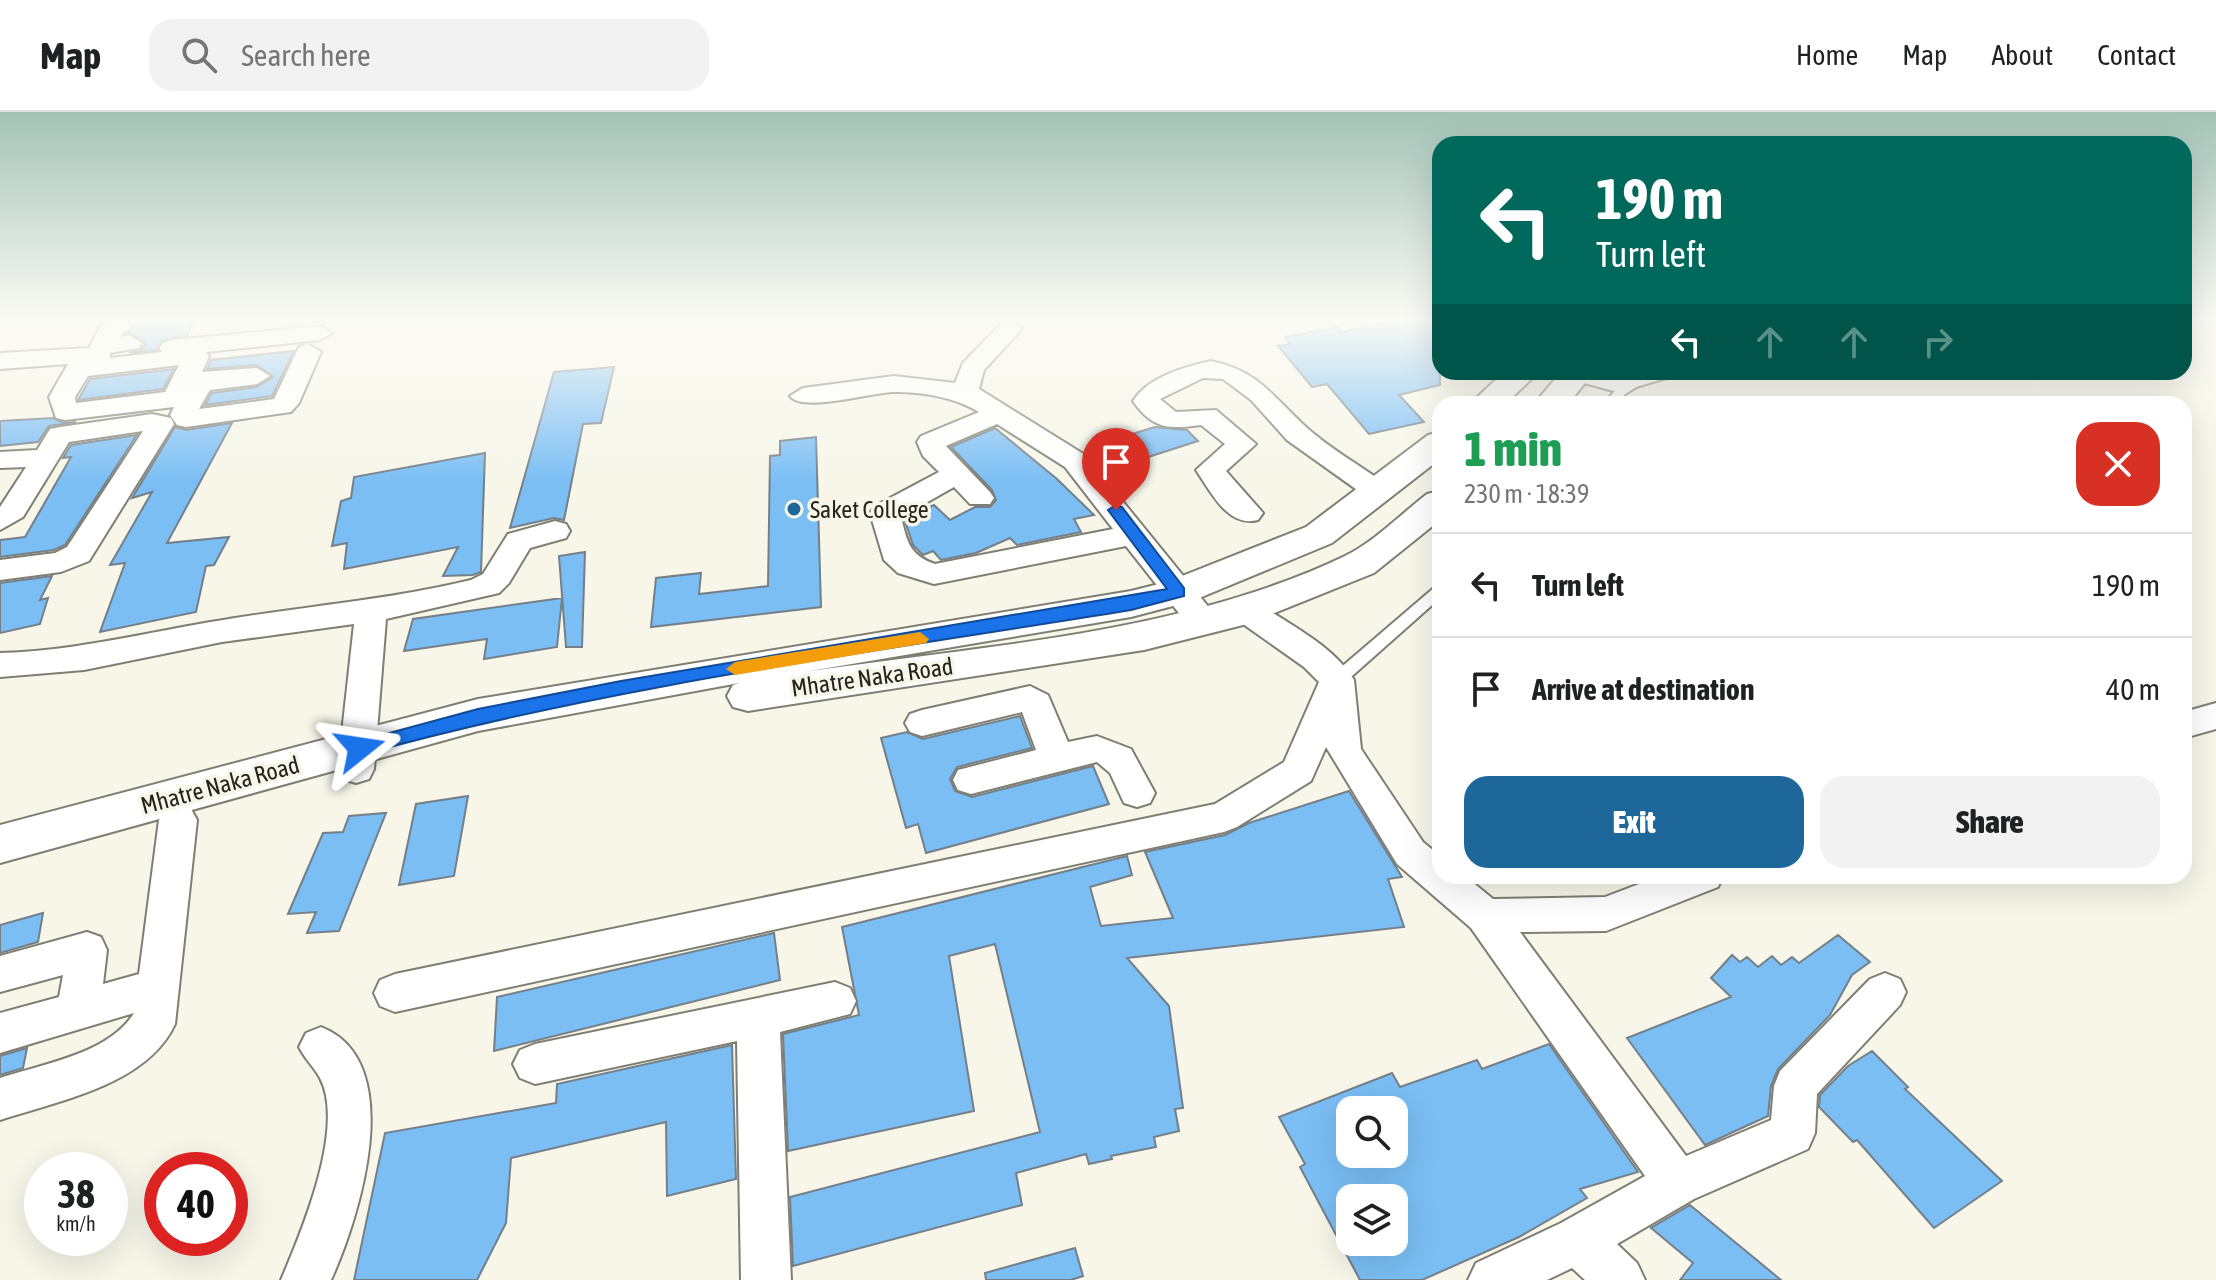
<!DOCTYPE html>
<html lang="en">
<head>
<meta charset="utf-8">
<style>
	:root { --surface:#fff; --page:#f2f2f2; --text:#202124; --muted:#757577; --line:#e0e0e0; --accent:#1d679a }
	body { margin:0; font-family:"Asap Condensed",sans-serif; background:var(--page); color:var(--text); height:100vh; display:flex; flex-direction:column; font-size:30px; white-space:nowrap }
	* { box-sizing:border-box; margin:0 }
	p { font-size:26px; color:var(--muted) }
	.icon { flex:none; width:44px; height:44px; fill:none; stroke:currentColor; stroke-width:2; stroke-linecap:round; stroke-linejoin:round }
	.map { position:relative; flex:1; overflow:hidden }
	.panel { position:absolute; left:1432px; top:284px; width:760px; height:488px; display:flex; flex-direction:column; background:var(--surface); border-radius:24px; box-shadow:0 8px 32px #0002 }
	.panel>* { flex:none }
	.hud { position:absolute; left:1432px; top:24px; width:760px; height:244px; border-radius:24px; box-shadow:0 8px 32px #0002; background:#00695c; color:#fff; overflow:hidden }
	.fabs { position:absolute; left:1336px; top:984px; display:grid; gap:16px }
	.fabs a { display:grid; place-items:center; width:72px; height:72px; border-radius:16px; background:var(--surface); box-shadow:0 8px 32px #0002; font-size:40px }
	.speed { position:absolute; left:24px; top:1040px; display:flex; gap:16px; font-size:40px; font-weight:700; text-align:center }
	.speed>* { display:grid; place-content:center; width:104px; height:104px; border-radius:50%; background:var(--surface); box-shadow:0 8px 32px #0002; line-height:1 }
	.speed small { font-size:20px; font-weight:400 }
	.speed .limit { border:12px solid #d22; background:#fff; color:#111 }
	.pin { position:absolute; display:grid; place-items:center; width:68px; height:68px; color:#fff; margin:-82px -34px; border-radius:50% 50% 50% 0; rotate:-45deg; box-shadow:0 0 8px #0007 }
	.pin .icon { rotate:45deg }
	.me { position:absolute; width:88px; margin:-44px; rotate:75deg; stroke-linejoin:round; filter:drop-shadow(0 0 6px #0008) }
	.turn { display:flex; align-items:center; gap:28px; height:168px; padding:0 32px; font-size:36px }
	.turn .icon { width:104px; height:104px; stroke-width:2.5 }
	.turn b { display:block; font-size:56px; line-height:68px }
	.lanes { display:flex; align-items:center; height:76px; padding:0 32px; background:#0003; justify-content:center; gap:40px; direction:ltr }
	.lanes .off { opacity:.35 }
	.round { display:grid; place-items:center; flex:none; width:84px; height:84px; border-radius:24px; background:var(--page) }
	.headline { display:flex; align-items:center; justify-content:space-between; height:136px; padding:0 32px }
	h1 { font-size:48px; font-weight:800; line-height:60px; color:#1e9e55 }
	.primary-button { display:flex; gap:16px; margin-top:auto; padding:16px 32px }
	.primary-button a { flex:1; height:92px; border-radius:24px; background:var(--accent); color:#fff; font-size:32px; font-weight:800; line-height:92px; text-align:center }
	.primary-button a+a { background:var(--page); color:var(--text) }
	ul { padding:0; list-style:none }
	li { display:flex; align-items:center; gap:24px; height:104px; padding:0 32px; border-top:2px solid var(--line) }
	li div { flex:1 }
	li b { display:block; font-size:30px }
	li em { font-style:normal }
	header { display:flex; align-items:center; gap:48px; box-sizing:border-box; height:112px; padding:0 40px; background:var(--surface); border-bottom:2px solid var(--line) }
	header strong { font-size:38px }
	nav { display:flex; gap:44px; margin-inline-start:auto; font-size:28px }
	.search { width:560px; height:72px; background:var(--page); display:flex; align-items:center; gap:20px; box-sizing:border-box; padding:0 28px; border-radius:24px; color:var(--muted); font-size:30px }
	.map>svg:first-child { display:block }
	.building { fill:#7abef4; stroke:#747f87; stroke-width:2; fill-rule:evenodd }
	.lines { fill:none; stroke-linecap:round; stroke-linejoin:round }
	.service-casing { stroke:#7f7e72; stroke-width:4 }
	.minor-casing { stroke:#7f7e72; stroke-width:4 }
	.tertiary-casing { stroke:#7f7e72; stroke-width:4 }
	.service { fill:#fff; fill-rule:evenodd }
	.minor { fill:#fff; fill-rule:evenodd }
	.tertiary { fill:#fff; fill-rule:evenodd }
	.route { fill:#1a73e8; stroke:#114b97; stroke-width:2 }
	.slow { fill:#f59e0b }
	.poi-dot { fill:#1d679a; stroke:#f7f6e9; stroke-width:3 }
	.labels { text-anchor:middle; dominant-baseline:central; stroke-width:7; stroke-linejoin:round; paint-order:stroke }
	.poi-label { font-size:24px; fill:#24231e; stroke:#f7f6e9; text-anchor:start }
	.street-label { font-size:24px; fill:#24231e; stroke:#f7f6e9 }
</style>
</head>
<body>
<header>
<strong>Map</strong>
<div class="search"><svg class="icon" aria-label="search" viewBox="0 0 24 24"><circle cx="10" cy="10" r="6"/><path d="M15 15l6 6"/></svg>Search here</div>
<nav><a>Home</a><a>Map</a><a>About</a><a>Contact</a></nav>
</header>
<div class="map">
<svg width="2216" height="1168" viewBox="0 0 2216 1168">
	<rect width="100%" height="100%" fill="#f7f6e9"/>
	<path class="building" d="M 141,208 L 194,208 L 187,224 L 162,228 L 157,238 L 129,241 L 140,239 L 145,233 L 144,228 L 128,221 Z
		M 1400,208 L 1440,208 L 1440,273 L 1399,283 L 1424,310 L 1369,322 L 1327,272 L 1312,275 L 1278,234 L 1290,232 L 1285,225 L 1337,215 L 1342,220 Z
		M 294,239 L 272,284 L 205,293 L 212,281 L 257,275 L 273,265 L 257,253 L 207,257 L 211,248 Z
		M 614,255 L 601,311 L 583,312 L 564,408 L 554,406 L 510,416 L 554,260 Z
		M 174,257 L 163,277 L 78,288 L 90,267 Z
		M 53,306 L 64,311 L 76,310 L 49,314 L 38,330 L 0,334 L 0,309 Z
		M 232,311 L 167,431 L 229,425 L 214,453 L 206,454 L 196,500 L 100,520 L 125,451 L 110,453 L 152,380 L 132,386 L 175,315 L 186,318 Z
		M 1155,315 L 1187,318 L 1198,329 L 1142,347 L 1122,325 Z
		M 995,316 L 1057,367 L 1094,403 L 1074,407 L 1081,420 L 1017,433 L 1010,426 L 976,441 L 941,448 L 933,439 L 923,443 L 913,433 L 904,406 L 934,393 L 950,408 L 975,395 L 990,395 L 996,388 L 992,378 L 951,335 Z
		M 137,323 L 65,433 L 54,438 L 0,445 L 0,428 L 25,425 L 71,345 L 63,346 L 71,333 Z
		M 816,325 L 821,495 L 651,515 L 656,466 L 701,461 L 699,482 L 768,474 L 770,344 L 780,343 L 780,329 Z
		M 485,341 L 481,460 L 473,463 L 443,464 L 458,435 L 344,457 L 347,431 L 332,434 L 341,389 L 351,386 L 354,365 Z
		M 585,440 L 582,535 L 566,535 L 559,444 Z
		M 52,464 L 40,488 L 48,486 L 40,512 L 0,521 L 0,471 Z
		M 562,486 L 557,535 L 484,547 L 487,527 L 404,539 L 413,507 Z
		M 1020,604 L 1032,636 L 957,655 L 950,667 L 955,679 L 972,685 L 1093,654 L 1109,692 L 926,741 L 918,712 L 906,716 L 881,626 L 907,620 L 923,627 Z
		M 1349,679 L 1402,765 L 1388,767 L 1404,815 L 1127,846 L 1169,894 L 1183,996 L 1175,997 L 1179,1019 L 1154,1025 L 1156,1035 L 1111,1044 L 1112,1047 L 1089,1052 L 1086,1042 L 1016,1061 L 1022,1093 L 793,1154 L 790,1085 L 1040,1020 L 995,832 L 949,844 L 974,999 L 788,1039 L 783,922 L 859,903 L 842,815 L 1127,744 L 1132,763 L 1090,775 L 1101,814 L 1173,806 L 1145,740 L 1225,723 L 1249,711 Z
		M 468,684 L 454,764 L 399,773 L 416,692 Z
		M 386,701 L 339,819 L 307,821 L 316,800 L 288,802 L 323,721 L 343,720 L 349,704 Z
		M 43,801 L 38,830 L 0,841 L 0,813 Z
		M 774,821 L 780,868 L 494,939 L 497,885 Z
		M 1838,823 L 1870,850 L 1852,863 L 1830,903 L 1778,957 L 1771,974 L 1768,1004 L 1705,1033 L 1627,926 L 1731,885 L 1711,866 L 1732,843 L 1740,850 L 1747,845 L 1758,855 L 1772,844 L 1781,853 L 1792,845 L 1799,851 Z
		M 1549,932 L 1638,1060 L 1580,1077 L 1587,1086 L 1519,1125 L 1422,1168 L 1360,1168 L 1300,1055 L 1305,1052 L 1279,1005 L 1392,961 L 1400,975 L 1477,948 L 1482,957 ZM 1350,998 L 1394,998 L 1394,1042 L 1350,1042 ZM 1350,1086 L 1394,1086 L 1394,1130 L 1350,1130 Z
		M 732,933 L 736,1067 L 667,1084 L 666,1010 L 511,1046 L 506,1111 L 477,1168 L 354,1168 L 385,1021 L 556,991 L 557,972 Z
		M 27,936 L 23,956 L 0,963 L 0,944 Z
		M 1872,939 L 1908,975 L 1905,977 L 2002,1069 L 1934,1116 L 1857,1028 L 1853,1030 L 1819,995 L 1820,983 L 1848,954 Z
		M 1690,1093 L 1781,1168 L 1680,1168 L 1693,1151 L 1651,1116 Z
		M 1075,1136 L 1083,1164 L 1071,1168 L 986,1168 L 985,1161 Z"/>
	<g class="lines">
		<g class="service-casing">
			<path id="service" d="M 1666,260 L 1687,260 L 1629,277 L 1617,292 L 1604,292 L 1621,271 Z
				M 1440,473 L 1440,486 L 1343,572 L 1331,572 L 1329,568 L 1331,564 L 1435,475 Z"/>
		</g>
		<g class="minor-casing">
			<path id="minor" d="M 109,208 L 138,208 L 119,225 L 130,224 L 142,231 L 139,236 L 110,241 L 110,246 L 162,240 L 159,236 L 163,231 L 172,228 L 320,214 L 332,221 L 320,228 L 206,240 L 209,244 L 202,260 L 257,256 L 270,264 L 257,272 L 210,278 L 199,297 L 274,287 L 299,235 L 308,232 L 321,240 L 299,291 L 291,300 L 186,315 L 177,313 L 170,303 L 174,295 L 65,308 L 56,306 L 49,285 L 68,252 L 0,257 L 0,241 L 89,236 L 101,213 ZM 179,253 L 165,280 L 76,291 L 75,285 L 88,264 Z
				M 1011,209 L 1023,216 L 984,258 L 979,277 L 1085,343 L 1215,503 L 1220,511 L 1215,519 L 1204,522 L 1193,519 L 1126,434 L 934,472 L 898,461 L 884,448 L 870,401 L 875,394 L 939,360 L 923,344 L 917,330 L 921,324 L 979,300 C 954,285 923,280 894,280 C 873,280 802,301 790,284 L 803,276 L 894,264 L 955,271 L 963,251 L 1002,211 ZM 997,312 L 1065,355 L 1113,417 L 935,452 C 909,443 907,429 901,405 L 954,375 L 970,392 L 990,392 L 994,386 L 990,380 L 946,334 Z
				M 1211,249 C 1259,259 1272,284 1306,315 C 1330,337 1361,354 1387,373 L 1391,379 L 1387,385 L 1367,385 L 1287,328 L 1251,288 L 1223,267 L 1203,266 L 1160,287 L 1176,300 L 1216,298 L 1256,332 L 1226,359 L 1263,401 L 1258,408 C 1228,416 1211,380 1196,358 L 1225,332 L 1201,313 C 1170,317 1153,318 1133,289 C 1148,265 1184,255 1211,249 Z
				M 1567,260 L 1601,260 L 1634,268 L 1638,274 L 1625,282 L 1569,267 Z
				M 152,302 L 171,306 L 174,312 L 89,449 L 61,460 L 0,468 L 0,448 L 55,441 L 67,435 L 143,319 L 69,330 L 23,405 L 0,418 L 0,395 L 26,355 L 0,356 L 0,340 L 37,338 L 50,317 L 60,315 Z
				M 555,409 L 566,412 L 570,419 L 566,426 L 530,436 L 509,471 L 499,481 L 386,507 L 374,657 L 369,667 L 356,671 L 343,667 L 338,657 L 354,512 L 222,530 L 84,558 L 0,565 L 0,541 C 76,539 148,520 223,508 C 306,494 389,488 471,468 L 483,462 L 508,422 Z
				M 1247,488 L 1258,491 C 1290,513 1334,534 1354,568 L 1361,637 L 1423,730 L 1440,744 L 1440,764 L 1465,764 L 1493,787 L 1605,785 L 1660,764 L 1723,764 L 1718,775 L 1606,819 L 1520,820 L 1686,1044 L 1771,1008 L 1774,974 L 1780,959 L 1870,867 L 1885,861 L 1900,867 L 1906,880 L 1900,893 L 1817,982 L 1815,1021 L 1808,1037 L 1694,1087 L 1617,1132 L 1637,1151 L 1645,1168 L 1585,1168 L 1572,1156 L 1547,1168 L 1468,1168 L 1476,1151 L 1561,1111 L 1645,1064 L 1471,816 L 1397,752 L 1326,635 L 1311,669 L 1237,715 L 1224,720 L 395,900 L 380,894 L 374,881 L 380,868 L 395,862 L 1215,692 L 1284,650 L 1319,570 L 1304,555 L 1236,507 L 1231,499 L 1236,491 Z
				M 1030,574 L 1048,583 L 1068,630 L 1097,624 L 1131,637 L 1155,681 L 1150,691 L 1137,695 L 1124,691 L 1110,661 L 1097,650 L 971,682 L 958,678 L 953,668 L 958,658 L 1036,638 L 1022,600 L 922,624 L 910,620 L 905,611 L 910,602 L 922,598 Z
				M 2216,591 L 2216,617 L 2184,626 L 2184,600 Z
				M 178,693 L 191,697 L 197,708 L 175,912 C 147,973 58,989 0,1008 L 0,966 C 42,952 109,942 134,901 L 0,941 L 0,901 L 59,885 L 63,863 L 0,880 L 0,844 L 87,820 L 101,825 L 107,838 L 103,872 L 139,862 L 159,708 L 165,697 Z
				M 835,870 L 850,876 L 856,889 L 850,902 L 780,920 L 791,1168 L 741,1168 L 737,929 L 535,972 L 520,966 L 513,952 L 520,938 L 535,932 Z
				M 321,915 C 409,949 359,1107 331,1168 L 281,1168 C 301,1121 346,1015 320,966 C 314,955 305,947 299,935 L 306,921 Z"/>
		</g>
		<g class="tertiary-casing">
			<path id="tertiary" d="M 1504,260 L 1539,260 L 1505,292 L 1470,292 Z
				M 1561,260 L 1594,260 L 1568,292 L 1534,292 Z
				M 1440,320 L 1440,347 L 1332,431 L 1192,489 L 1131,505 L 804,560 C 981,534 1183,522 1345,444 C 1374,430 1401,402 1427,382 L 1440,379 L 1440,408 L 1374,461 L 1247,512 L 1144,538 L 748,599 L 733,595 L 727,584 L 733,573 L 739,571 L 478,619 L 0,751 L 0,713 L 478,587 L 1131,479 L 1167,470 L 1306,415 L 1428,323 Z"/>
		</g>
		<use href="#service" class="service"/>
		<use href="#minor" class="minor"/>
		<use href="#tertiary" class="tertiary"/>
	</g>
	<linearGradient id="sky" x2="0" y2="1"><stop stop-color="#a4c2b6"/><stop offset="0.56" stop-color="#fbfbf5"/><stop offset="1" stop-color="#fbfbf5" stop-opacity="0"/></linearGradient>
	<rect width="2216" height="371" fill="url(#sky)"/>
	<path class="route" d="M 1116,393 L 1122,395 L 1184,476 L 1184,484 L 1131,498 C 873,540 612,573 360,643 L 351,636 L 360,629 L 478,597 L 621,569 L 1167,477 L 1108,398 Z"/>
	<path class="slow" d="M 920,520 L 929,527 L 926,531 L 735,563 L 726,557 L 735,550 Z"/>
	<circle class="poi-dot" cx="794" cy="397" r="8"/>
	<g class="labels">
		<g class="poi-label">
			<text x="810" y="397">Saket College</text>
		</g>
		<g class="street-label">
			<text transform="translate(872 565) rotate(-8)">Mhatre Naka Road</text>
			<text transform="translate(220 673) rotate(-15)">Mhatre Naka Road</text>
		</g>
	</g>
</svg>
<div class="fabs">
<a><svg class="icon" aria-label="search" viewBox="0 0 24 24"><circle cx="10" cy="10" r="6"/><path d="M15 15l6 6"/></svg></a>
<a><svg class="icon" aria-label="layers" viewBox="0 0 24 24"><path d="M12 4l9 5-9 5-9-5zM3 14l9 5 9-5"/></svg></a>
</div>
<div class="speed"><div>38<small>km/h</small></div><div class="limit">40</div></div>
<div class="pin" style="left:1116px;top:398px;background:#d93025"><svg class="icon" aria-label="arrive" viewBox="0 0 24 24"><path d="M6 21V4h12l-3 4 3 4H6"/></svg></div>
<svg class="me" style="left:360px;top:636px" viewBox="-20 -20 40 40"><path d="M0-17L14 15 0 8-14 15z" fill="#1a73e8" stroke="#fff" stroke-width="4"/></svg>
<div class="hud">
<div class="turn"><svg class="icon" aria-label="left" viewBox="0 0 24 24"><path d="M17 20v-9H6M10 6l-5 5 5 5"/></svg><div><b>190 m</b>Turn left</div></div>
<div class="lanes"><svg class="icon" aria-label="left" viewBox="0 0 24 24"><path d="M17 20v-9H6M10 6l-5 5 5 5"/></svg><svg class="icon off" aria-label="ahead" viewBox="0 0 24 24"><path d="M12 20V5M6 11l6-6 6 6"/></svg><svg class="icon off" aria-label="ahead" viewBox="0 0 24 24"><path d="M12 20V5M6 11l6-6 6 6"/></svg><svg class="icon off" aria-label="right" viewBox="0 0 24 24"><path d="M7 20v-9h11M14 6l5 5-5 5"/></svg></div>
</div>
<section class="panel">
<div class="headline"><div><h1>1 min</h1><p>230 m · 18:39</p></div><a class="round" style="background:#d93025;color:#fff"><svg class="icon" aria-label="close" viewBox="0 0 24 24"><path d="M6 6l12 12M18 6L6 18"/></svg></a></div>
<ul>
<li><svg class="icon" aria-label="left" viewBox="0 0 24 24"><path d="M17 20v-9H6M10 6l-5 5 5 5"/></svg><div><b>Turn left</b></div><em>190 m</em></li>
<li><svg class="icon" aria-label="arrive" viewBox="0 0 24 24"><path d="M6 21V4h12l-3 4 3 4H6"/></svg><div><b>Arrive at destination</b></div><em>40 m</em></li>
</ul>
<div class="primary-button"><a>Exit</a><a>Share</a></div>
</section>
</div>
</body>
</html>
